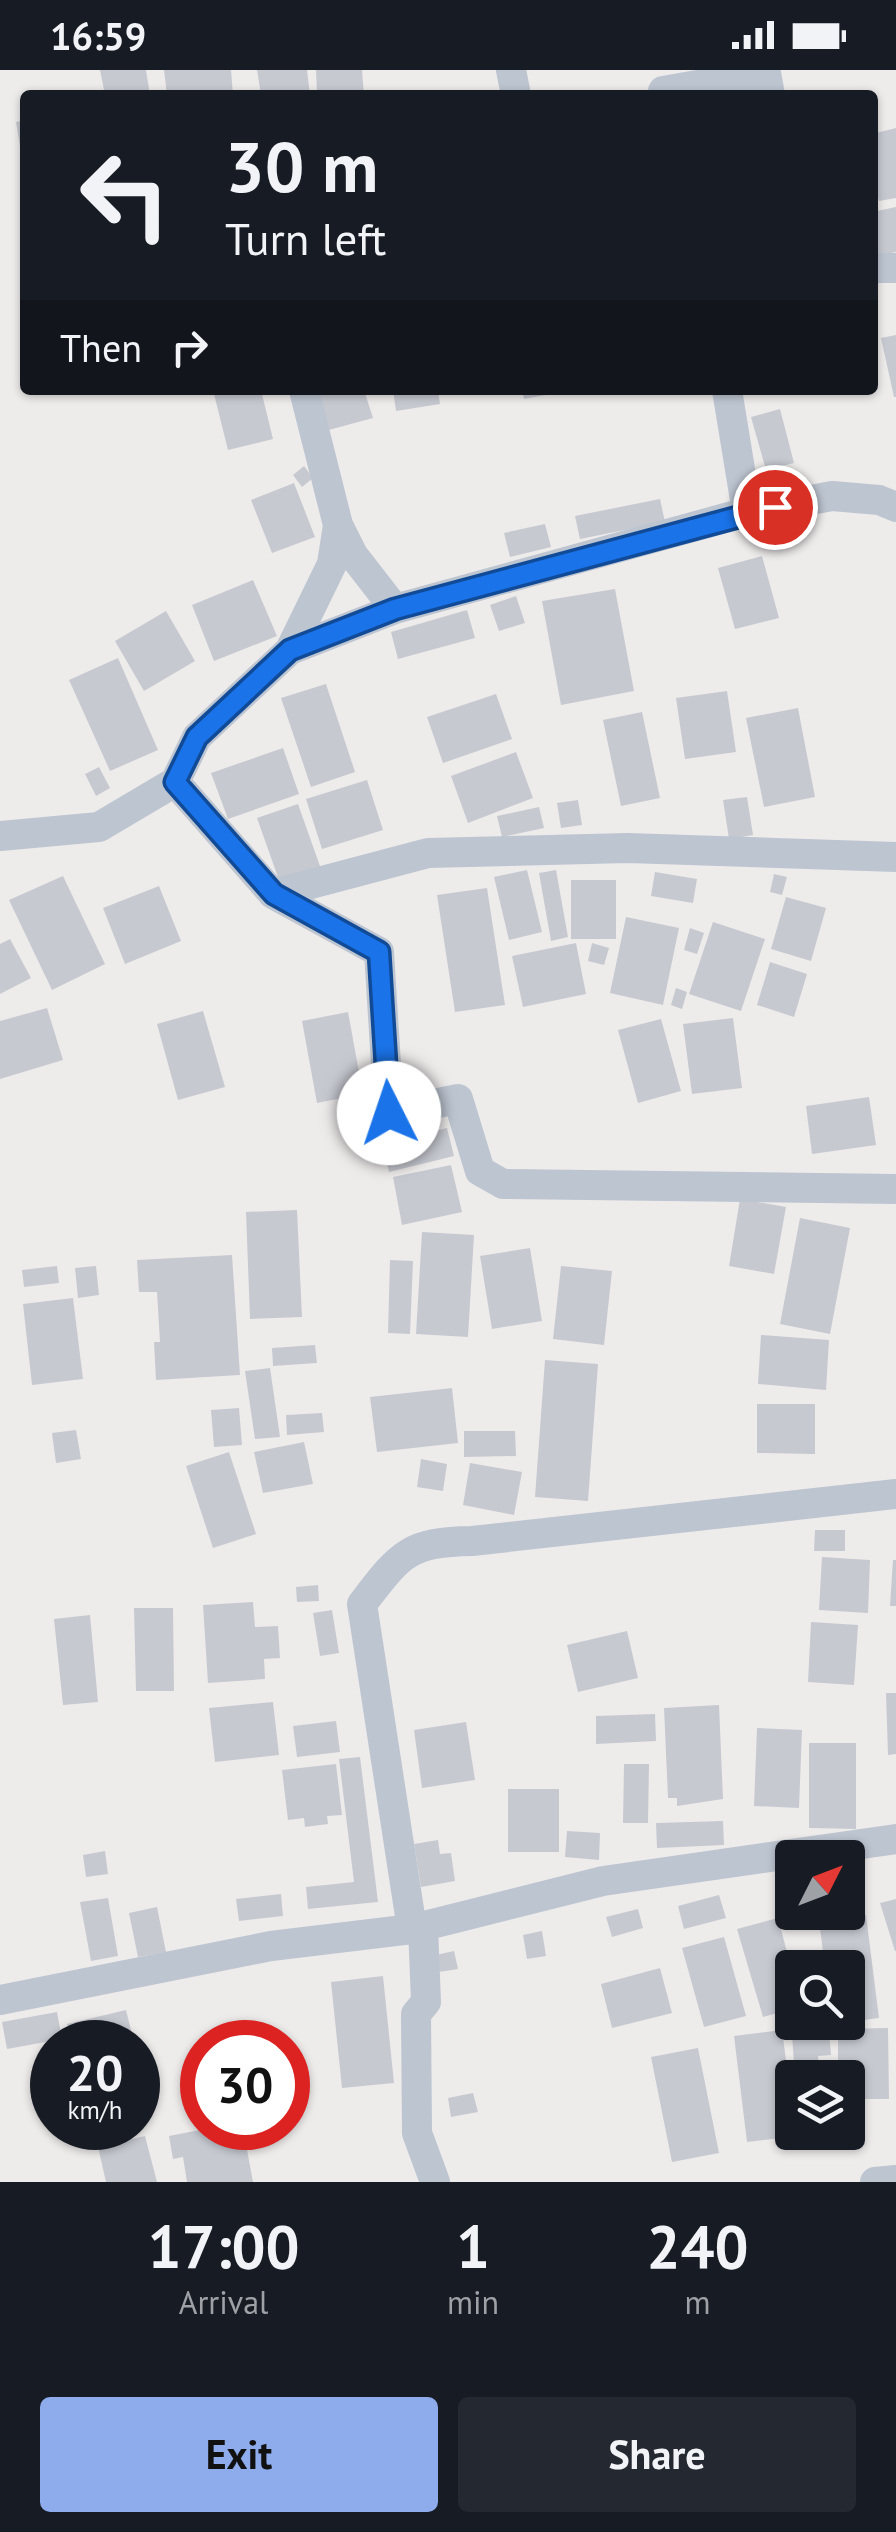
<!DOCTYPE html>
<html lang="en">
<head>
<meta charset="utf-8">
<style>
	:root { --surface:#171b24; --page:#242831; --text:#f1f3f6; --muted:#9ea1a6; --accent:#8eabeb }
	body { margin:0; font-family:"PT Sans",sans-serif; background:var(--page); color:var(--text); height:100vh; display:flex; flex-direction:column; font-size:38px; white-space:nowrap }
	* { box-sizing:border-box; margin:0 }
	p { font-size:32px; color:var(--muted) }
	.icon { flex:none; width:55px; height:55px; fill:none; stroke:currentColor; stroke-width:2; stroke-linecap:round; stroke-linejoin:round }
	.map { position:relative; height:2112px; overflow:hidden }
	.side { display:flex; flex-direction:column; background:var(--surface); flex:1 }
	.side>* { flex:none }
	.hud { position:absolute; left:20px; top:20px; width:858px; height:305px; border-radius:10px; box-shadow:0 2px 8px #0004; background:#171b24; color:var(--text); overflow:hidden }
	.needle { width:65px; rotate:48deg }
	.tools { position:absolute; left:775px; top:1770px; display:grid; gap:20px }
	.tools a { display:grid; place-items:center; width:90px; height:90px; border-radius:10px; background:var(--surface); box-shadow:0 2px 8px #0004; font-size:50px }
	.speed { position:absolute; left:30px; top:1950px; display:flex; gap:20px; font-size:50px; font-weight:700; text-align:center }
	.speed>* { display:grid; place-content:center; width:130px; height:130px; border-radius:50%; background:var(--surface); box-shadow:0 2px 8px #0004; line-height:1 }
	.speed small { font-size:25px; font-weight:400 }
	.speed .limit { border:15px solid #d22; background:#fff; color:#111 }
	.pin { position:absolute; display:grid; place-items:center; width:85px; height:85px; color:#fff; margin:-42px; border:5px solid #fff; border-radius:50%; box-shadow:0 2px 10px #0007 }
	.me { position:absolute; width:110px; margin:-55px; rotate:356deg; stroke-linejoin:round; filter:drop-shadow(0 0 8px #0008) }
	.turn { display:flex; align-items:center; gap:35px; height:210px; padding:0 40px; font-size:45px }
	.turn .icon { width:130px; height:130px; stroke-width:2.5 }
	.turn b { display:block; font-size:70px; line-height:85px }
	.then { display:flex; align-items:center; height:95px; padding:0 40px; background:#0003; gap:20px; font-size:38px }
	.eta { display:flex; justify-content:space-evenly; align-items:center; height:170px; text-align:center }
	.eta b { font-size:60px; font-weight:600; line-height:70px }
	.primary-button { display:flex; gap:20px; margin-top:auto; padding:20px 40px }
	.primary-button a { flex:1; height:115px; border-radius:10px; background:var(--accent); color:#111; font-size:40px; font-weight:600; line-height:115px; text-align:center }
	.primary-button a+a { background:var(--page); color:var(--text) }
	.status { display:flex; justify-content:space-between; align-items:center; height:70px; padding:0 50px; background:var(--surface); direction:ltr }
	.status svg { height:28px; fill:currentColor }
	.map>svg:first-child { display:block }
	.building { fill:#c7c9d1 }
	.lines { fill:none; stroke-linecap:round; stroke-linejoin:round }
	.minor { stroke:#bdc5d1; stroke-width:30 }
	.route-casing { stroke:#114b97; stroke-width:25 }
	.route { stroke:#1a73e8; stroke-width:18 }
</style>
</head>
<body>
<div class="status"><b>16:59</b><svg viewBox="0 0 49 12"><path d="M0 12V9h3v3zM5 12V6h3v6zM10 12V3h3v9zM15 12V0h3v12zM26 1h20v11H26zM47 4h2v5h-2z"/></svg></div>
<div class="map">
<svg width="896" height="2112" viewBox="0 0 896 2112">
	<rect width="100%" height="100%" fill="#eeebeb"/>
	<path class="building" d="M 100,0 L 146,0 L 150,25 L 105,25 Z
		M 164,0 L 231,0 L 233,25 L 167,25 Z
		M 257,0 L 307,0 L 310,25 L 261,25 Z
		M 316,0 L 362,0 L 364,25 L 317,25 Z
		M 25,50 L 25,93 L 23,94 L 16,52 Z
		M 896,58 L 896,128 L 879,131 L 872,103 L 872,64 Z
		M 896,137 L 896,182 L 875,186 L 872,142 Z
		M 896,265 L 896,327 L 894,327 L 881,268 Z
		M 213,320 L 261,320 L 273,369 L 228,380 Z
		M 313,320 L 364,320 L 373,348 L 325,361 Z
		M 393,320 L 438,320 L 440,334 L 396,341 Z
		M 522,320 L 562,320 L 562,322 L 524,329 Z
		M 780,339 L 794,393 L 766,400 L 751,347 Z
		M 304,396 L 313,408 L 302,417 L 293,405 Z
		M 787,400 L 793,422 L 765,429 L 760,406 Z
		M 294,413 L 315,467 L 272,483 L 251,430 Z
		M 660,429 L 665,452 L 580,469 L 575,446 Z
		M 545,454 L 551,477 L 510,487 L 504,463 Z
		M 762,486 L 779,548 L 735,559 L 718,498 Z
		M 253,510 L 277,566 L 214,591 L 192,535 Z
		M 615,519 L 634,621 L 561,635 L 542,531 Z
		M 516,526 L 525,553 L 499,561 L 490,535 Z
		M 467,540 L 475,568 L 398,589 L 391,562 Z
		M 166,541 L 195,591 L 144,621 L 115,571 Z
		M 118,588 L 158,680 L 110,701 L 69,610 Z
		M 326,614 L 355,702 L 311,717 L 281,628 Z
		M 727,621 L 736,682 L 685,689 L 676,628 Z
		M 496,624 L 512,669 L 443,693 L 427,647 Z
		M 798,638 L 815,727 L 764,737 L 746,648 Z
		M 642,642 L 660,728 L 621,736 L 603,650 Z
		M 283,678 L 299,724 L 228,749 L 211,703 Z
		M 516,682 L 533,728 L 468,753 L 451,706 Z
		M 99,697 L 110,718 L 96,726 L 85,704 Z
		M 367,710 L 383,760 L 322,779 L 306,729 Z
		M 747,727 L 753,765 L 729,769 L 723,730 Z
		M 578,730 L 582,755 L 561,758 L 557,733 Z
		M 298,734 L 321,799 L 280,813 L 257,748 Z
		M 539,737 L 544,758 L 502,767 L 497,746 Z
		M 527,800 L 542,862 L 509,870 L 494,807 Z
		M 556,800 L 568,867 L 551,871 L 539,803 Z
		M 655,802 L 697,809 L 693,833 L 651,826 Z
		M 774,804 L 787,807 L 782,825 L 770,822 Z
		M 63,806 L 105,894 L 52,920 L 9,830 Z
		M 571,810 L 616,810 L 616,869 L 571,869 Z
		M 159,816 L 181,871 L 125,894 L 103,838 Z
		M 487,818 L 505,935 L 455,942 L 437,825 Z
		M 786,827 L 826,838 L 811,891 L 771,879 Z
		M 626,847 L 679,858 L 663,935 L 610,923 Z
		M 713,852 L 765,869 L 741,941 L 689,924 Z
		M 690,858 L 704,863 L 697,884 L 684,880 Z
		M 10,869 L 31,908 L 0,924 L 0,874 Z
		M 576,873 L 586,924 L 523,937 L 512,886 Z
		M 592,873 L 609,878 L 604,895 L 588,891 Z
		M 770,892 L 807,904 L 794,947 L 757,935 Z
		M 676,918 L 687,922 L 682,939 L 671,935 Z
		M 47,938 L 63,990 L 0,1009 L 0,951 Z
		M 203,941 L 225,1017 L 178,1030 L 157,954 Z
		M 348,942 L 363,1024 L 317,1033 L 302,951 Z
		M 733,948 L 742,1018 L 692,1024 L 683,954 Z
		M 661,949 L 681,1021 L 638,1033 L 618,960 Z
		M 869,1027 L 876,1075 L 812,1084 L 806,1036 Z
		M 447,1058 L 454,1086 L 389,1102 L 382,1074 Z
		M 451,1095 L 462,1142 L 402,1155 L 393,1107 Z
		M 740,1129 L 786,1137 L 774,1204 L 729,1196 Z
		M 297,1140 L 302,1247 L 250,1249 L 246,1142 Z
		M 800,1148 L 850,1158 L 830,1264 L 780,1254 Z
		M 422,1162 L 474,1165 L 468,1267 L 416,1264 Z
		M 530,1178 L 542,1251 L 492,1259 L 480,1186 Z
		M 232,1185 L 240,1305 L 156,1310 L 154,1272 L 160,1272 L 157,1222 L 139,1222 L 137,1190 Z
		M 390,1190 L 413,1191 L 410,1264 L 388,1263 Z
		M 57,1196 L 59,1213 L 24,1217 L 22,1200 Z
		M 96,1196 L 99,1225 L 78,1228 L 75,1198 Z
		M 561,1196 L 612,1201 L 604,1275 L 553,1269 Z
		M 73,1228 L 83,1309 L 32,1315 L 23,1234 Z
		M 761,1265 L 829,1270 L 826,1320 L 758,1314 Z
		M 315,1275 L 317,1293 L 273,1296 L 272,1278 Z
		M 545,1290 L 598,1294 L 588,1431 L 535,1427 Z
		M 270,1298 L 280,1367 L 255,1369 L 245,1301 Z
		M 452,1318 L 458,1373 L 377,1382 L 370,1327 Z
		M 757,1334 L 815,1334 L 815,1384 L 757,1383 Z
		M 239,1338 L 242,1375 L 214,1377 L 211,1340 Z
		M 322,1343 L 324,1362 L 287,1365 L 286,1345 Z
		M 76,1360 L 81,1389 L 56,1393 L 52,1363 Z
		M 464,1361 L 515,1361 L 516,1386 L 464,1387 Z
		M 304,1372 L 313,1414 L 263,1423 L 254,1382 Z
		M 229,1382 L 256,1464 L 213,1478 L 186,1396 Z
		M 421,1389 L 447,1394 L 443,1421 L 417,1417 Z
		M 470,1393 L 522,1402 L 514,1445 L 463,1435 Z
		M 815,1460 L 845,1460 L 845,1481 L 814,1481 Z
		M 822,1487 L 870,1490 L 868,1543 L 819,1540 Z
		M 893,1490 L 896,1490 L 896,1536 L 890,1536 Z
		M 318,1515 L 319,1531 L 297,1532 L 296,1517 Z
		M 253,1532 L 255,1557 L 278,1556 L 280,1588 L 264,1589 L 265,1609 L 208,1613 L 203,1535 Z
		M 134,1538 L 173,1538 L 174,1621 L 136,1621 Z
		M 332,1540 L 339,1583 L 320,1586 L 313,1543 Z
		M 90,1545 L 98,1632 L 63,1635 L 54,1549 Z
		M 811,1552 L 858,1555 L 854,1615 L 808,1612 Z
		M 627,1561 L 638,1608 L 578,1622 L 567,1575 Z
		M 886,1623 L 896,1623 L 896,1684 L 888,1685 Z
		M 273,1632 L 279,1685 L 215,1692 L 209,1638 Z
		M 719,1635 L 723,1729 L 677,1736 L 677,1728 L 668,1728 L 664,1638 Z
		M 655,1644 L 656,1671 L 596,1674 L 596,1646 Z
		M 336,1651 L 340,1682 L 297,1687 L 293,1656 Z
		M 466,1652 L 475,1710 L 422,1718 L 414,1660 Z
		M 757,1658 L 802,1660 L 799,1738 L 754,1736 Z
		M 809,1673 L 856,1673 L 856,1759 L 809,1758 Z
		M 360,1687 L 378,1832 L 308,1839 L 306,1817 L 354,1812 L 339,1689 Z
		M 336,1694 L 342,1745 L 327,1746 L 328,1754 L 305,1757 L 304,1748 L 288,1750 L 282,1700 Z
		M 624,1694 L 649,1694 L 648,1753 L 623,1753 Z
		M 508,1719 L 559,1719 L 559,1782 L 508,1782 Z
		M 723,1751 L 724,1775 L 657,1778 L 656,1753 Z
		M 567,1761 L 600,1763 L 599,1790 L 565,1787 Z
		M 438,1770 L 440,1784 L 451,1783 L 455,1811 L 421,1817 L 414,1774 Z
		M 105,1781 L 108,1804 L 86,1807 L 83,1785 Z
		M 281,1824 L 283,1846 L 239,1851 L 236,1829 Z
		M 719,1825 L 726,1848 L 684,1859 L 678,1836 Z
		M 108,1828 L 118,1886 L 91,1891 L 80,1832 Z
		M 896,1829 L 896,1881 L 895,1881 L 880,1833 Z
		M 157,1837 L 166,1882 L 138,1887 L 129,1843 Z
		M 638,1839 L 643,1858 L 612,1867 L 606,1847 Z
		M 866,1845 L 879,1948 L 848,1952 L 848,1898 L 825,1898 L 819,1850 Z
		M 778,1848 L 792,1901 L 792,1939 L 763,1947 L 737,1859 Z
		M 542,1861 L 546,1886 L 527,1889 L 523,1865 Z
		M 724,1867 L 746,1946 L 704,1957 L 682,1878 Z
		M 454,1881 L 458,1899 L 439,1902 L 436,1885 Z
		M 660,1898 L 672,1943 L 612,1958 L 601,1914 Z
		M 383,1906 L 394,2013 L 342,2018 L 331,1912 Z
		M 126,1940 L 134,1972 L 71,1972 L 67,1954 Z
		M 57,1942 L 62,1969 L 7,1979 L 2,1952 Z
		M 888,1958 L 889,2029 L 848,2029 L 848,2008 L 838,2008 L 838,1959 Z
		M 782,1960 L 796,2066 L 747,2072 L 734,1966 Z
		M 829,1961 L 831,1985 L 818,1986 L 820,2008 L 795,2008 L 792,1964 Z
		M 698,1978 L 719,2083 L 672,2092 L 651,1987 Z
		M 473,2023 L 478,2042 L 451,2047 L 448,2028 Z
		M 92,2058 L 144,2058 L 144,2059 L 95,2071 Z
		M 210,2058 L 211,2063 L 243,2058 L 253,2112 L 187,2112 L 183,2087 L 173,2089 L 169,2066 Z
		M 145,2066 L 157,2112 L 106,2112 L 98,2077 Z"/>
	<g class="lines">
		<path class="minor" d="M 511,0 L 516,25
			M 663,21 L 766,3 L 770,25
			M 872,198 L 896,198
			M 304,320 L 338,455 L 353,485 L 395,539
			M 727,320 L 747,442
			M 290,580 L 332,494 L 338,455
			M 175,712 L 273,824 L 379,882 L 389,1043 L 458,1029 L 480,1101 L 503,1114 L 896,1119
			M 0,766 L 99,757 L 175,712 L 197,667 L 290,580 L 395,539 L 747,442 L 832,426 L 879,430 L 896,437
			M 273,824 L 428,783 L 628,778 L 896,787
			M 423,1857 L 426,1932 L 416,1944 L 417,2063 L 435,2112
			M 412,1859 L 362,1534 C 400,1485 407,1472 472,1471 L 896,1424
			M 0,1930 L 271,1876 L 412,1859 L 603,1811 L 896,1769
			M 875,2112 L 896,2110"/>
	</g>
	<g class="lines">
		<g class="route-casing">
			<path id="route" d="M 389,1043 L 379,882 L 274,824 L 175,712 L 197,667 L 290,580 L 395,539 L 775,437"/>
		</g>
		<use href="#route" class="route"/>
	</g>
</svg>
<div class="tools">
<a><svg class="needle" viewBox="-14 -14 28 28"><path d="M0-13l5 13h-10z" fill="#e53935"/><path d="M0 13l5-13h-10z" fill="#9ea1a6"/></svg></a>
<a><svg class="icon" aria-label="search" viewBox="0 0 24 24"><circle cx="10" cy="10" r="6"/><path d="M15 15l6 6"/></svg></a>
<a><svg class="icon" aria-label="layers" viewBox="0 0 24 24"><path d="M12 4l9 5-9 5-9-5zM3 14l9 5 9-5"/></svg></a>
</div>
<div class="speed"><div>20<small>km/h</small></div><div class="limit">30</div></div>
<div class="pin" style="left:775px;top:437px;background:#d93025"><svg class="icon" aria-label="arrive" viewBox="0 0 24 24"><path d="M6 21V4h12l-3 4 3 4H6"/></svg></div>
<svg class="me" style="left:389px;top:1043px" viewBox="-20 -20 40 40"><circle r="19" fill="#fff"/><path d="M0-13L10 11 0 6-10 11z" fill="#1a73e8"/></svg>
<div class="hud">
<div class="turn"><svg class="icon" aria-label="left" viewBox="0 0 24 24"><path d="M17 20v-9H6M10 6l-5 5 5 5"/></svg><div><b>30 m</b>Turn left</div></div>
<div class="then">Then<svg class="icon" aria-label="right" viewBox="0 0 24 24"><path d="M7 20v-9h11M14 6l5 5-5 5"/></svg></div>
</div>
</div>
<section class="side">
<div class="eta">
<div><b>17:00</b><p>Arrival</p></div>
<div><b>1</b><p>min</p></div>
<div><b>240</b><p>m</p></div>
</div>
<div class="primary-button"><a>Exit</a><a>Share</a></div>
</section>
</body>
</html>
